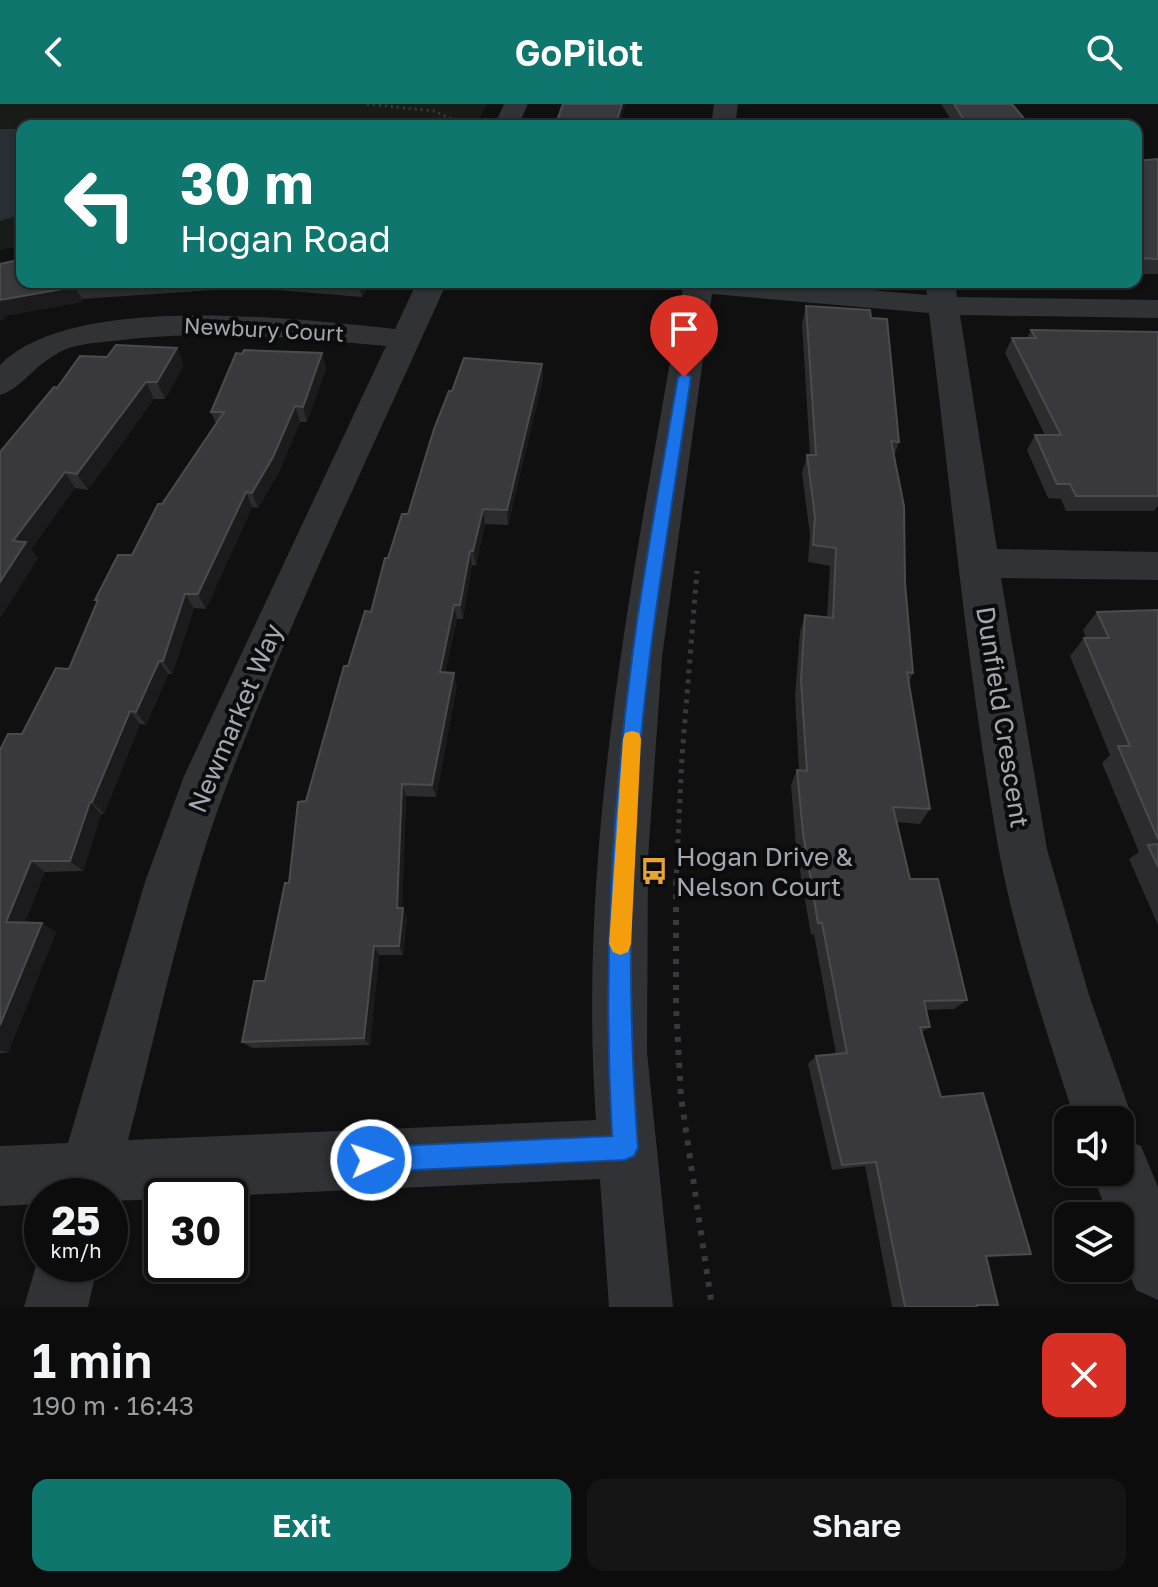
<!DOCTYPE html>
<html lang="en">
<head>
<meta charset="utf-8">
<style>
	:root { --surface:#0c0c0d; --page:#151516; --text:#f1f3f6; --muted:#9a9b9d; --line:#2c2c2e; --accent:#0f766e }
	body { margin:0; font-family:"Golos Text",sans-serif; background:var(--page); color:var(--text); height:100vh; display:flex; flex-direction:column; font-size:30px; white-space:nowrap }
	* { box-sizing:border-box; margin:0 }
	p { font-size:26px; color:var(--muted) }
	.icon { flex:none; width:44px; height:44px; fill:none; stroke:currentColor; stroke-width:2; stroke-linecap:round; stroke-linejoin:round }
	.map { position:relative; height:1203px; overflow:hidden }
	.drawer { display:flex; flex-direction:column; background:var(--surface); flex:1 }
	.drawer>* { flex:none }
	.hud { position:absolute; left:16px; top:16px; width:1126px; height:168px; border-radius:16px; box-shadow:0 2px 6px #0004,0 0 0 2px var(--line); background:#0f766e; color:#fff; overflow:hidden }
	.buttons { position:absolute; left:1054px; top:1002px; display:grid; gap:16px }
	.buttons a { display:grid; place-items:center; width:80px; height:80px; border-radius:16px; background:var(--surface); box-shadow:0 2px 6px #0004,0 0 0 2px var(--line); font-size:40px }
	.speed { position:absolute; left:24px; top:1074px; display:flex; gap:16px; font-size:40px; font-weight:700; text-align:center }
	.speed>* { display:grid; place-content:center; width:104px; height:104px; border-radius:50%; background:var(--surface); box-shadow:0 2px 6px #0004,0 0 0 2px var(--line); line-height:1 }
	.speed small { font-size:20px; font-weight:400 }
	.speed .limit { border:4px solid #111; border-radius:12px; background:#fff; color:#111 }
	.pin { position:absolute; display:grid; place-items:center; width:68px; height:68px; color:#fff; margin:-82px -34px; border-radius:50% 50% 50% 0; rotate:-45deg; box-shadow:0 0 8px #0007 }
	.pin .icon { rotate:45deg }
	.me { position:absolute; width:88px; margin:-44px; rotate:87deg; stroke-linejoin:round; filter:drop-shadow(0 0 6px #0008) }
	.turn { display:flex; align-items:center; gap:28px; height:168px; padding:0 32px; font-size:36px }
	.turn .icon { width:104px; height:104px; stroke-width:2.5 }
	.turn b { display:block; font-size:56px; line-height:68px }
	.round { display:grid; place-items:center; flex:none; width:84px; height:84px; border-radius:16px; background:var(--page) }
	.overview { display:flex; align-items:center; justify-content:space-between; height:136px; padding:0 32px }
	h1 { font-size:48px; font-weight:600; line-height:60px }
	.action { display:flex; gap:16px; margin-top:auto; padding:16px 32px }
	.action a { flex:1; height:92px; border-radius:16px; background:var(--accent); color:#fff; font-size:32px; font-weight:600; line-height:92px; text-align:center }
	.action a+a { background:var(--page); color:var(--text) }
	header { display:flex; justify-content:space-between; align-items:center; height:104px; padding:0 32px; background:var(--accent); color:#fff; font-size:36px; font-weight:600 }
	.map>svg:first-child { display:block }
	.green { fill:#171c17 }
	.water { fill:#282f34 }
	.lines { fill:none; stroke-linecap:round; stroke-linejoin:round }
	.path-far2 { stroke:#37393d; stroke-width:3; stroke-dasharray:2 4; stroke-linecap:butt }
	.path-far1 { stroke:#37393d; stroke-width:5; stroke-dasharray:4 6; stroke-linecap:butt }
	.path { stroke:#37393d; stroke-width:6; stroke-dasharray:5 8; stroke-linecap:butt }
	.minor { fill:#313236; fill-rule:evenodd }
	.wall { fill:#2c2c2f }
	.shaded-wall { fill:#1b1b1d }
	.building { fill:#39393d; stroke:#494b4f; stroke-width:2 }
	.route { fill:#1a73e8; stroke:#114b97; stroke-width:2 }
	.slow { fill:#f59e0b }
	.labels { text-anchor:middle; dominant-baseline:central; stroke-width:8; stroke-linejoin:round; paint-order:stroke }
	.far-street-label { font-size:22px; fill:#a2a7b2; stroke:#0b0b0c }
	.street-label { font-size:26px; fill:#a2a7b2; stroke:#0b0b0c }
	.poi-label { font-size:26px; fill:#a2a7b2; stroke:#0b0b0c; text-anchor:start }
</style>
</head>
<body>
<header><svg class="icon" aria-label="back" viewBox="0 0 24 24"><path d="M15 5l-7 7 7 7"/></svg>GoPilot<svg class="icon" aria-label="search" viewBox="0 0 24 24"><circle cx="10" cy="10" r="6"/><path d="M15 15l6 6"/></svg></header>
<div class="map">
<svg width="1158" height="1203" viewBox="0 0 1158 1203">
	<rect width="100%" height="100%" fill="#101011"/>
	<path class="green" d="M 0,0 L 487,0 L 475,22 L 22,22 L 22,142 L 0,146 Z"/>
	<path class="water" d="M 0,25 L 22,25 L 22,110 L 0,117 Z"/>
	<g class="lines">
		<path class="path-far2" d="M 367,0 L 434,7 L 468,22"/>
		<path class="path-far1" d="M 676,779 L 682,653 L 697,467"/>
		<path class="path" d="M 676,777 L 676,901 L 681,993 L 712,1203"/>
		<path class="minor" d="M 504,0 L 528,0 L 518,22 L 494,22 Z
			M 714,0 L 738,0 L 735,22 L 711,22 Z
			M 417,178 L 447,178 C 374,341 296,503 231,670 C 185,788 160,914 128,1036 L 596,1016 C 576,734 637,454 684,178 L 779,178 L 927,191 L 925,178 L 955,178 L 957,193 L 1158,196 L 1158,214 L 960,211 L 997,445 L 1158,448 L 1158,476 L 1001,474 L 1047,745 L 1089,891 L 1133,1016 L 1125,1035 L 1141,1042 L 1158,1083 L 1158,1196 L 1136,1186 L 1120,1147 L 1120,1112 L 1108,1112 L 1092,1068 L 1120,1068 L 1120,1016 L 1075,1016 C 1046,926 1015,835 998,742 C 967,566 951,386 929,209 L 712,190 L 662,553 L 648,754 L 647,948 L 673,1203 L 609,1203 L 600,1075 L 223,1092 L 162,1092 L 162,1095 L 111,1097 L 110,1101 L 110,1092 L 42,1092 L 42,1100 L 0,1102 L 0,1042 L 68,1039 L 145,778 L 184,672 L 386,242 C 301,234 215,226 130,235 C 110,238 88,238 69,244 C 38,255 22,285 0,291 L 0,261 C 73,187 297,215 395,225 Z
			M 42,1141 L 42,1160 L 98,1160 L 88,1203 L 24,1203 Z"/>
	</g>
	<path class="wall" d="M 941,0 L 1012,0 L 1030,22 L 955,22 Z
		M 1158,55 L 1158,170 L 1136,170 L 1136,57 Z
		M 22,178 L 233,178 L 228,185 L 82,195 L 82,198 L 4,212 L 4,215 L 0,216 Z
		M 274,178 L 371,178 L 362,193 L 276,186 Z
		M 806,202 L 871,214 L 899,338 L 894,352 L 913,569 L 909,578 L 930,705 L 920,720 L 896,718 L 910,775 L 967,896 L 954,905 L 926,906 L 930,923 L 922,928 L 986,1153 L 977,1203 L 892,1203 L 865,1062 L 832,1066 L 808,960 L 816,952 L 836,950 L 814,830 L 811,831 L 796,743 L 791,681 L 797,666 L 799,666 L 795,592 L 800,528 L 805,511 L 827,513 L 830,462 L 808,458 L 810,431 L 802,369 L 807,351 L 810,351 L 802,220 Z
		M 1031,226 L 1158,228 L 1158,402 L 1154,407 L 1066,407 L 1061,395 L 1048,394 L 1027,346 L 1035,331 L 1045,331 L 1005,249 L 1012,234 L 1027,234 Z
		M 322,249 L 326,264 L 307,318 L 300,318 L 279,368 L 258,404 L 252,403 L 206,505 L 194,504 L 172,570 L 168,570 L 146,621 L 140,620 L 104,710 L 101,710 L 83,767 L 45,768 L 25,818 L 56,828 L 8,949 L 0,949 L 0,646 L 22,630 L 69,565 L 97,498 L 95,496 L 132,451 L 162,400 L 216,320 L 211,308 Z
		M 542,260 L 543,275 L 508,421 L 485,420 L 476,462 L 472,461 L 463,515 L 457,515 L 445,568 L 457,582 L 436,693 L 406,692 L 402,804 L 407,814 L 403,851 L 379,851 L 370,941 L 252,944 L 242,938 L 265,877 L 289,779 L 306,697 L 348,562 L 371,508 L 388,454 L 408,410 L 452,287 Z
		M 184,261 L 165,295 L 154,295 L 88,386 L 75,384 L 31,445 L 38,454 L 0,514 L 0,348 L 57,284 Z
		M 1158,506 L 1158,821 L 1129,755 L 1139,748 L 1102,659 L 1110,651 L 1070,552 L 1084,534 L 1086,534 L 1083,526 L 1097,508 Z"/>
	<path class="shaded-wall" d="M 622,0 L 626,0 L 619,22 L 615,22 Z
		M 226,178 L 233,178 L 228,185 Z
		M 358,178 L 371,178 L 362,193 Z
		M 74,180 L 82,195 L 82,198 L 4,212 L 4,215 L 0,216 L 0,196 Z
		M 177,244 L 184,261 L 165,295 L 157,278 Z
		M 322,249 L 326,264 L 307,318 L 303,303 Z
		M 542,260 L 543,275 L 508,421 L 507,406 Z
		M 146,278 L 154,295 L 88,386 L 77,370 Z
		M 295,302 L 300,318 L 279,368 L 258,404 L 252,389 Z
		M 65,368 L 75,384 L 31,445 L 38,454 L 0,514 L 0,478 L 13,437 Z
		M 246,388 L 252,403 L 206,505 L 198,490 Z
		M 483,405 L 485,420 L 476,462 L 473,447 Z
		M 470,447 L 472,461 L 463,515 L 460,501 Z
		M 185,490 L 194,504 L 172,570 L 163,557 Z
		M 454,501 L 457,515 L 443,581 L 440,568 Z
		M 159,557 L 168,570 L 146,621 L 136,608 Z
		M 454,569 L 457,582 L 436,693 L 432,681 Z
		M 130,607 L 140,620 L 104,710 L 92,698 Z
		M 402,680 L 406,692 L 402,814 L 397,804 Z
		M 90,698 L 101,710 L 83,767 L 70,757 Z
		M 31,757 L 45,768 L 21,828 L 6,818 Z
		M 403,804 L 407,814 L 403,851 L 399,842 Z
		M 42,819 L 56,828 L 8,949 L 0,946 L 0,921 Z
		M 374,842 L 379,851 L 370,941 L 364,934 Z"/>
	<path class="building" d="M 563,0 L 622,0 L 615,22 L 555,22 Z
		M 954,0 L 1012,0 L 1030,22 L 968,22 Z
		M 1158,55 L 1158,155 L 1136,154 L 1136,57 Z
		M 22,155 L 22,178 L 105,178 L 74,180 L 74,183 L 0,196 L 0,160 Z
		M 806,202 L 870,206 L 871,214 L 887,215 L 899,338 L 891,337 L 904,402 L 905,479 L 913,569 L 907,568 L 930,705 L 893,703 L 910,775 L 938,775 L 967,896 L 924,897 L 930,923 L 920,923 L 941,993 L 983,989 L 1031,1150 L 986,1152 L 998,1201 L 977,1201 L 977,1203 L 905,1203 L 876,1058 L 842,1061 L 816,952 L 847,949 L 822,819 L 818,819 L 803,729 L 797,666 L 807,667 L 801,576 L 805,511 L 833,514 L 836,444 L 813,441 L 815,413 L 807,351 L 816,351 Z
		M 1031,226 L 1158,228 L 1158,392 L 1076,392 L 1070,380 L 1057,380 L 1035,331 L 1061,331 L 1012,234 L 1036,234 Z
		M 116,241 L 177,244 L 157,278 L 146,278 L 77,370 L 65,368 L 13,437 L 26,438 L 0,478 L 0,348 L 54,283 L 57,284 L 80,252 L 107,253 Z
		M 244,246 L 322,249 L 303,303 L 295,302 L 273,353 L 252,389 L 246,388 L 198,490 L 185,490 L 163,557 L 159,557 L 136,608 L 130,607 L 92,698 L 90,698 L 70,757 L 31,757 L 6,818 L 42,819 L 0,921 L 0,646 L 8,630 L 22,630 L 56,564 L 69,565 L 98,496 L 95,496 L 118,451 L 132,451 L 158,400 L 162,400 L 224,308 L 211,308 L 236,249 L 242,250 Z
		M 464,254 L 542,260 L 507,406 L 483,405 L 473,447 L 470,447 L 460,501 L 454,501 L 440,568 L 454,569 L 432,681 L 402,680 L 397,804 L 403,804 L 399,842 L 374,842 L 364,934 L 242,938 L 254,877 L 265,877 L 285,779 L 289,779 L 298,698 L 306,697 L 344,562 L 348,562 L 365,507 L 371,508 L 385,454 L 388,454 L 402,410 L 408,410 L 434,325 L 449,287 L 452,287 Z
		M 1158,506 L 1158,735 L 1118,642 L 1130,642 L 1084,534 L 1109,534 L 1097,508 Z
		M 1158,740 L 1158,763 L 1148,741 Z"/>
	<path class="route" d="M 684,269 L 691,273 C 672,405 648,536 638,669 C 628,793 629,919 638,1044 L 634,1052 L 625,1056 L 371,1068 L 362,1065 L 359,1056 L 362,1047 L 371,1043 L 612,1032 C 603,873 611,712 632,554 C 644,460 662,367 678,273 Z"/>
	<path class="slow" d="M 632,627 L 639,629 L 641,635 L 631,840 L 628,848 L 620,851 L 613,848 L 609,840 L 623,635 L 625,629 Z"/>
	<defs>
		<g id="bus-bare" transform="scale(2.16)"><path d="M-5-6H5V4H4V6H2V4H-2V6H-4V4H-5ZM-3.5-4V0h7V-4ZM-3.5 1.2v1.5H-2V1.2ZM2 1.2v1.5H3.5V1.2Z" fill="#e7a533" stroke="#0b0b0c" stroke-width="2.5" paint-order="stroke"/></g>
	</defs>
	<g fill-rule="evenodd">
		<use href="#bus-bare" x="654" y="767"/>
	</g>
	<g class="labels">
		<g class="far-street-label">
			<text transform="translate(264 225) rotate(3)">Newbury Court</text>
		</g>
		<g class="street-label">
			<text transform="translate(1003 613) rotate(81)">Dunfield Crescent</text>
			<text transform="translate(235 614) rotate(-67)">Newmarket Way</text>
		</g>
		<g class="poi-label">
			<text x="676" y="752">Hogan Drive &amp;<tspan x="676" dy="30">Nelson Court</tspan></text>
		</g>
	</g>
</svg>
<div class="buttons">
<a><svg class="icon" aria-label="sound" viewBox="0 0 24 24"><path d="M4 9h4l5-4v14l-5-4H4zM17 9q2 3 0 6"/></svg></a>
<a><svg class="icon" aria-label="layers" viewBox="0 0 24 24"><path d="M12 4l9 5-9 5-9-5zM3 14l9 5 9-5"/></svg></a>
</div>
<div class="speed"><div>25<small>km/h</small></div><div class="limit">30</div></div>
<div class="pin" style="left:684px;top:273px;background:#d93025"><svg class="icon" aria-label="arrive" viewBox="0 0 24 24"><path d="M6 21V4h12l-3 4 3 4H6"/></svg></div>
<svg class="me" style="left:371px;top:1056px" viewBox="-20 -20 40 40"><circle r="17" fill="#1a73e8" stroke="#fff" stroke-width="3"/><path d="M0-11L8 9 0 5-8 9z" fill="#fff"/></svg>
<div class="hud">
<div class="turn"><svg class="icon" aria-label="left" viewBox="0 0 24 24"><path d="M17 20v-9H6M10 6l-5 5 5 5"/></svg><div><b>30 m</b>Hogan Road</div></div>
</div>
</div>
<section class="drawer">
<div class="overview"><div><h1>1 min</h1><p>190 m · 16:43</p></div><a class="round" style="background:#d93025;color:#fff"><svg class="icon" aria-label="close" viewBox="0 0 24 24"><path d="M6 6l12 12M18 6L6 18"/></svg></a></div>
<div class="action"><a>Exit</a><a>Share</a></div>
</section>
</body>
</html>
